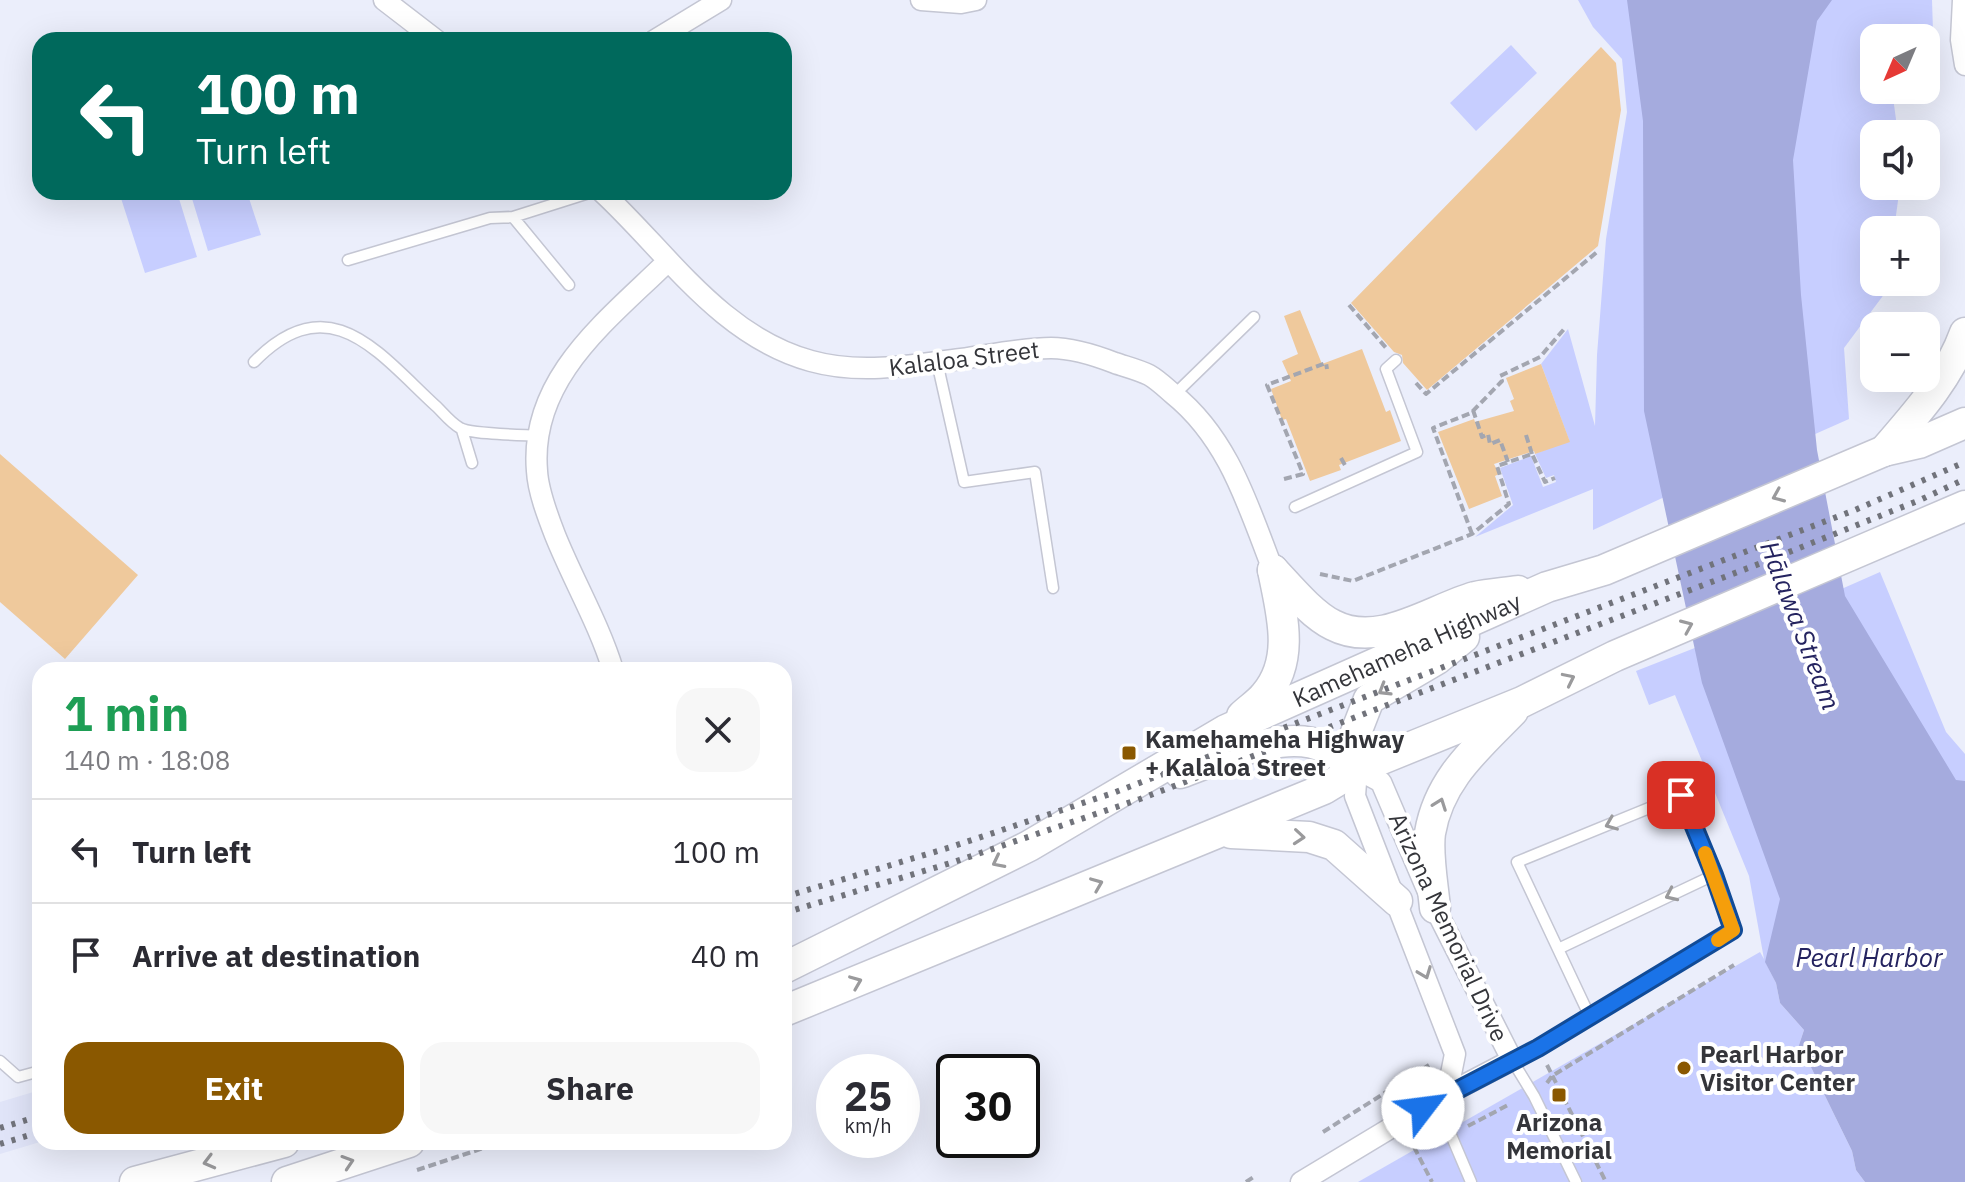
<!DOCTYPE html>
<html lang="en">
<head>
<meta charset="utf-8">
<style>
	:root { --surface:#fff; --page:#f7f7f7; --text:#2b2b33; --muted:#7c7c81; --line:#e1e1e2; --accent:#8a5800 }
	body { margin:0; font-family:"IBM Plex Sans",sans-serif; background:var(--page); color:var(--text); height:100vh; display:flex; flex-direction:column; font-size:30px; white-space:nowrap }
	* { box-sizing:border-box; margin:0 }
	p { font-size:26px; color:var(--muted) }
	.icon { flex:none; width:44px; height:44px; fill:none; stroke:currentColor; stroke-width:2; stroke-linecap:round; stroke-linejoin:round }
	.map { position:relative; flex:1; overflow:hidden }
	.side { position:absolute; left:32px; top:662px; width:760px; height:488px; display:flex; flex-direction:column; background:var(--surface); border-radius:24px; box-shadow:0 8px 32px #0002 }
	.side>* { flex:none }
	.top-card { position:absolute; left:32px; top:32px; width:760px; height:168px; border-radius:24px; box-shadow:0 8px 32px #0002; background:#00695c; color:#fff; overflow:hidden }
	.needle { width:52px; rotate:224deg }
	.buttons { position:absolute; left:1860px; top:24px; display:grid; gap:16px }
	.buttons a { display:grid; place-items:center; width:80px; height:80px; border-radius:16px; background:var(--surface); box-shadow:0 8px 32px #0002; font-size:40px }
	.speed { position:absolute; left:816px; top:1054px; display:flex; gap:16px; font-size:40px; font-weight:700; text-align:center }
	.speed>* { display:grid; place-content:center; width:104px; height:104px; border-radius:50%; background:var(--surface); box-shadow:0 8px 32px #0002; line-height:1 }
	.speed small { font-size:20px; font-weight:400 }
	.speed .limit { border:4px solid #111; border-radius:12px; background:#fff; color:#111 }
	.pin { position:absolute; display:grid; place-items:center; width:68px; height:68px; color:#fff; margin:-34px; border-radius:16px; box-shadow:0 4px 12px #0006 }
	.me { position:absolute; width:88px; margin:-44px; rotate:60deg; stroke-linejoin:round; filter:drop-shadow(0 0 6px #0008) }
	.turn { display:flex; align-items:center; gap:28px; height:168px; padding:0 32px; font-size:36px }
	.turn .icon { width:104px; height:104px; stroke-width:2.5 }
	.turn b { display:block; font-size:56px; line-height:68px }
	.round { display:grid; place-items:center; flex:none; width:84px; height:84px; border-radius:24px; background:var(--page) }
	.overview { display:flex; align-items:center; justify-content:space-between; height:136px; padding:0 32px }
	h1 { font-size:48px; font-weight:700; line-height:60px; color:#1e9e55 }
	.button { display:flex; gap:16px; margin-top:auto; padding:16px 32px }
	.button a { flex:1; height:92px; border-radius:24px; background:var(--accent); color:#fff; font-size:32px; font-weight:700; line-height:92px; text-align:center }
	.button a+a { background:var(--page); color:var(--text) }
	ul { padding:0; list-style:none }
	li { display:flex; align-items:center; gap:24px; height:104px; padding:0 32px; border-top:2px solid var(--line) }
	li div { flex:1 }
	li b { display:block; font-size:30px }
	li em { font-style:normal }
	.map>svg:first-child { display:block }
	.built { fill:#e0e4f8 }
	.green { fill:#c7ceff }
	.water { fill:#a5abde }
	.building { fill:#efc99c }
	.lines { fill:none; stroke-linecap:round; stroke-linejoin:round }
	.lane-casing { stroke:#c4c6d3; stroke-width:13 }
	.street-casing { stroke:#c4c6d3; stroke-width:23 }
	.primary-casing { stroke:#c4c6d3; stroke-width:33 }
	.path { stroke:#a3a6b0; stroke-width:4; stroke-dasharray:8 4; stroke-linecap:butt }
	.lane { stroke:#fff; stroke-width:10 }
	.street { stroke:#fff; stroke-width:20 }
	.primary { stroke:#fff; stroke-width:30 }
	.rail { stroke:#71737b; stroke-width:6; stroke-dasharray:4 8; stroke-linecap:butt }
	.oneway { stroke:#9a9a9c }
	.route-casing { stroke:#114b97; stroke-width:20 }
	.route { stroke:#1a73e8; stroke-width:14 }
	.slow { stroke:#f59e0b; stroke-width:14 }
	.poi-dot { fill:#8a5800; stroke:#fff; stroke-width:3 }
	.labels { text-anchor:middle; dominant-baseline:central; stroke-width:8; stroke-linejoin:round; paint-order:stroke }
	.street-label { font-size:24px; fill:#34353a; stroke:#fff }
	.poi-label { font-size:24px; font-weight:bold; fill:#34353a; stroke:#fff; text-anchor:start }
	.water-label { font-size:26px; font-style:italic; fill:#24235f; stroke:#fff }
</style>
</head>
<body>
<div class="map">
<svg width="1965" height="1182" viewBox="0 0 1965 1182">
	<rect width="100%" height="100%" fill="#ebeefb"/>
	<path class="built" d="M 40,1090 L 40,1142 L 0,1154 L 0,1102 Z"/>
	<path class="green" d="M 1578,0 L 1691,0 L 1684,488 L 1593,530 L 1593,489 L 1475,537 L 1513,505 L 1500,468 L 1531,456 L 1543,487 L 1556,482 L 1554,475 L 1546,478 L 1535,454 L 1569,440 L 1541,364 L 1568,329 L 1595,426 L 1597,355 L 1606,239 L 1627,112 L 1622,59 L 1593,27 Z
		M 1771,0 L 1932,0 L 1933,31 L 1926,40 L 1874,38 L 1874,90 L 1892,90 L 1898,134 L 1874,134 L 1874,186 L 1900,186 L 1894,230 L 1874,230 L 1874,282 L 1886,282 L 1885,293 L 1844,348 L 1849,419 L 1759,459 Z
		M 1511,45 L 1537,73 L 1476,131 L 1450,103 Z
		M 119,192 L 177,192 L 197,257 L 145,273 Z
		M 190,192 L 247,192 L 261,235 L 208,251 Z
		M 1880,572 L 1946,732 L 1965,754 L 1965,806 L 1776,618 Z
		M 1733,633 L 1798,898 L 1766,963 L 1776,983 L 1780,1003 L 1804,1030 L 1797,1051 L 1807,1059 L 1852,1151 L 1856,1170 L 1865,1182 L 1358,1182 L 1760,952 L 1764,959 L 1749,876 L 1675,695 L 1649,705 L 1636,671 Z"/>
	<path class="water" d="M 1627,0 L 1832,0 L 1817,21 L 1793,160 L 1801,295 L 1817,450 L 1845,596 L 1956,780 L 1965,781 L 1965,1182 L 1865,1182 L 1856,1170 L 1852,1151 L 1807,1059 L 1797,1051 L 1804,1030 L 1780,1003 L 1776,983 L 1765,962 L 1780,899 L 1702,683 L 1644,411 L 1643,121 Z"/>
	<path class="building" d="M 1601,47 L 1616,63 L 1621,110 L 1598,246 L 1427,390 L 1403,363 L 1402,355 L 1394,352 L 1351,303 Z
		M 1300,310 L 1322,364 L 1362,349 L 1386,412 L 1390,410 L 1401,441 L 1339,465 L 1341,470 L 1310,481 L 1286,419 L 1282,420 L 1271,389 L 1291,381 L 1282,361 L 1298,354 L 1284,316 Z
		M 1541,364 L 1570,442 L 1535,454 L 1534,451 L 1494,464 L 1499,474 L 1495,476 L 1502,496 L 1469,509 L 1438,432 L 1474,419 L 1475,422 L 1514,411 L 1510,401 L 1514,399 L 1506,378 Z
		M 0,454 L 138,575 L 65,659 L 0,602 Z"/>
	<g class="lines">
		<g class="lane-casing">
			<path id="lane" d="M 348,260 L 490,218 L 513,217
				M 569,285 L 513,217 L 592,192
				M 254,362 C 330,284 379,354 437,407 C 444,414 451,423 460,428 C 469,434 524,435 539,436
				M 937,362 L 964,482 L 1035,472 L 1053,588
				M 1174,395 L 1254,317
				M 462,430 L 472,463
				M 1295,507 L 1417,452 L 1386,369 L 1396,360
				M 1558,949 L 1517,862 L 1681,795 L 1714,875
				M 0,1061 L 18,1077 L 40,1071
				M 1447,1094 L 1451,1135 L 1471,1182
				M 1576,1182 L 1534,1096 L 1512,1060 L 1590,1017 L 1733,930 L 1714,875 L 1558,949 L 1590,1017"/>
		</g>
		<g class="street-casing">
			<path id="street" d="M 384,0 L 436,40
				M 921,0 L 961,3 L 976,0
				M 1963,0 L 1961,40 L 1965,65
				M 655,40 L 721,0
				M 602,192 C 667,252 720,336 811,361 C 861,375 910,365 961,359 C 990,355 1021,348 1051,348 C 1071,348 1097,356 1115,363 C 1127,367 1139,370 1149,375 C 1158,380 1166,388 1173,394 C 1229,439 1248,506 1273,570
				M 613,670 C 599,624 573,580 555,535 C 548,517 538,491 537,471 C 529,378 608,320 667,262
				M 1301,1182 L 1447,1094 L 1512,1060 L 1435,908 L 1381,782 L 1357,769 L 1355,796 L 1455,1054 L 1447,1094"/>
		</g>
		<g class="primary-casing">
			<g id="primary">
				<path d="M 1884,451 C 1915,415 1949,378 1965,333"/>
				<path d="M 1273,570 C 1289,587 1312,615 1333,625 C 1379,649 1430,610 1475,597 C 1488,594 1504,593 1518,591"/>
				<path d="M 1242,716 C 1249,709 1259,703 1265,695 C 1296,659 1281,611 1273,570"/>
				<path d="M 1357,769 L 1355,735 L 1369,699 L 1437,659 L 1464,637"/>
				<path d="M 1180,773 C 1219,759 1286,727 1326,748 C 1337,753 1347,762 1357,769"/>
				<path d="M 1231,833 L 1309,837 L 1334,845 L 1397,901"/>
				<path d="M 1435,908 C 1433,886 1427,854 1430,833 C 1439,779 1477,748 1513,711"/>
				<path id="s1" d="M 784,968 L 1029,846 L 1226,730 L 1547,587 L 1604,570 L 1884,451 L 1919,443 L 1965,423"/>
				<path d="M 784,1011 L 1324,789 L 1357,769 L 1522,702 L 1615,656 L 1965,506"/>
				<path d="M 135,1182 L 284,1142"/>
				<path d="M 287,1182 L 409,1142"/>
			</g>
		</g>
		<path class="path" d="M 1349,305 L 1387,349
			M 1416,383 L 1426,394 L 1597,252
			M 1473,410 L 1482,437 L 1488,434 L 1490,444 L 1500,440 L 1508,462
			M 1526,435 L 1532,454
			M 1341,458 L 1346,467
			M 1284,479 L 1303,474 L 1267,385 L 1326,363 L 1327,369
			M 1472,534 L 1433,428 L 1471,413 L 1502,381 L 1500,376 L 1540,357 L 1565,328
			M 1320,574 L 1353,581 L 1472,534 L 1509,504 L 1497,466 L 1532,454 L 1545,482 L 1555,478
			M 1547,1065 L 1606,1182
			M 1547,1083 L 1552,1076 L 1734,965
			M 1468,1126 L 1510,1104
			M 1323,1132 L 1429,1065
			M 1414,1147 L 1432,1182
			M 417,1170 L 502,1142
			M 1246,1182 L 1255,1176"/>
		<use href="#lane" class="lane"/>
		<use href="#street" class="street"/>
		<use href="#primary" class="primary"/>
		<path class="rail" d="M 784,897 L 951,847 L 1113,793 L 1855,510 L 1965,462
			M 784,913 L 954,862 L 1140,799 L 1764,562 L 1920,500 L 1965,479
			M 0,1128 L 40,1116
			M 0,1144 L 40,1132"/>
	</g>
	<defs><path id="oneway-chevron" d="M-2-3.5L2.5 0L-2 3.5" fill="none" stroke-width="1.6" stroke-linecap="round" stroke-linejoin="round" transform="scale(2)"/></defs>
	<g class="oneway">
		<use href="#oneway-chevron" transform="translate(1778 496) rotate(157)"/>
		<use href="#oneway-chevron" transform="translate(1687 626) rotate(-23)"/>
		<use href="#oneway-chevron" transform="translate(1569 679) rotate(-26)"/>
		<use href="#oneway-chevron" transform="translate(1384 690) rotate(149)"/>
		<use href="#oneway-chevron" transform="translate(1440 804) rotate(-70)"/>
		<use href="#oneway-chevron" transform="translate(1611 824) rotate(158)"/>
		<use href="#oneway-chevron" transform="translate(1299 837) rotate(5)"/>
		<use href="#oneway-chevron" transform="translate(998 862) rotate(153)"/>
		<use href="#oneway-chevron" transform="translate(1097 884) rotate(-22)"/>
		<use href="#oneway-chevron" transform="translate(1671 895) rotate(155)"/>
		<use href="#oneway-chevron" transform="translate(1425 973) rotate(69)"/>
		<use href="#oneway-chevron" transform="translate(856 982) rotate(-22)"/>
		<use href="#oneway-chevron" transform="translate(209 1162) rotate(165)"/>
		<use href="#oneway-chevron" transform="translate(348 1162) rotate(-18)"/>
	</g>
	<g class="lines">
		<g class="route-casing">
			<path id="route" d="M 1423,1108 L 1538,1048 L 1733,930 L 1714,875 L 1681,795"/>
		</g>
		<use href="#route" class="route"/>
		<path class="slow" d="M 1705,853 L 1733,930 L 1718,940"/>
	</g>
	<g class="poi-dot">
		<rect x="1121" y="745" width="16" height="16" rx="4"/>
		<circle cx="1684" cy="1068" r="8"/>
		<rect x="1551" y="1087" width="16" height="16" rx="4"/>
	</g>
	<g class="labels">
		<g class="street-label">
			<text transform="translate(964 358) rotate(-7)">Kalaloa Street</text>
			<text stroke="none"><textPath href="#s1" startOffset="700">Kamehameha Highway</textPath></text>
			<text transform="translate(1449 927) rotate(65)">Arizona Memorial Drive</text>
		</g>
		<g class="poi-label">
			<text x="1145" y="739">Kamehameha Highway<tspan x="1145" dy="28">+ Kalaloa Street</tspan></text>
			<text x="1700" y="1054">Pearl Harbor<tspan x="1700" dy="28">Visitor Center</tspan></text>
			<text x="1559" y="1122" text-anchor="middle">Arizona<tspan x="1559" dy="28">Memorial</tspan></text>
		</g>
		<g class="water-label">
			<text transform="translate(1801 625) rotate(69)">Hālawa Stream</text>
			<text x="1869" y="957">Pearl Harbor</text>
		</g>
	</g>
</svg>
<div class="buttons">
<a><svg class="needle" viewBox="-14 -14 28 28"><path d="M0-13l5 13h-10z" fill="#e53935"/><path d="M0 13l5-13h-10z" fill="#7c7c81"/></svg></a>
<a><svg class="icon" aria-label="sound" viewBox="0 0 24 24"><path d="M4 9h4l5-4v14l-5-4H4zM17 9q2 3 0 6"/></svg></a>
<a>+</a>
<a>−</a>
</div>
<div class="speed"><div>25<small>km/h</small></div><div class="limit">30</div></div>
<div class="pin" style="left:1681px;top:795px;background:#d93025"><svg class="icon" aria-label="arrive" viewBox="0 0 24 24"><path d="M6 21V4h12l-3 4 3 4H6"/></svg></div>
<svg class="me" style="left:1423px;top:1108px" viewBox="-20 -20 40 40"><circle r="19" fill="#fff"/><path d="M0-13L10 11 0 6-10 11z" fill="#1a73e8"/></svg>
<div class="top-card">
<div class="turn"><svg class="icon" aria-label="left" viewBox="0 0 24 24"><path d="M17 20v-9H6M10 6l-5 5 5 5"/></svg><div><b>100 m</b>Turn left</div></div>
</div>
<section class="side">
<div class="overview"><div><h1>1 min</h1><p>140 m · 18:08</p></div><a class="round"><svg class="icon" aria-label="close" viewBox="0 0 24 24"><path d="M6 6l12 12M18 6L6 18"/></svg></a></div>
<ul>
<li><svg class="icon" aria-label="left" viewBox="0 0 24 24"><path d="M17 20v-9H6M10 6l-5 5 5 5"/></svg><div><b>Turn left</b></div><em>100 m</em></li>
<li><svg class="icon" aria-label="arrive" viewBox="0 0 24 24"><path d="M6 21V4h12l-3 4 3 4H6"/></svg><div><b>Arrive at destination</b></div><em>40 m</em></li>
</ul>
<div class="button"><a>Exit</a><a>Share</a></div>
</section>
</div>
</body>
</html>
